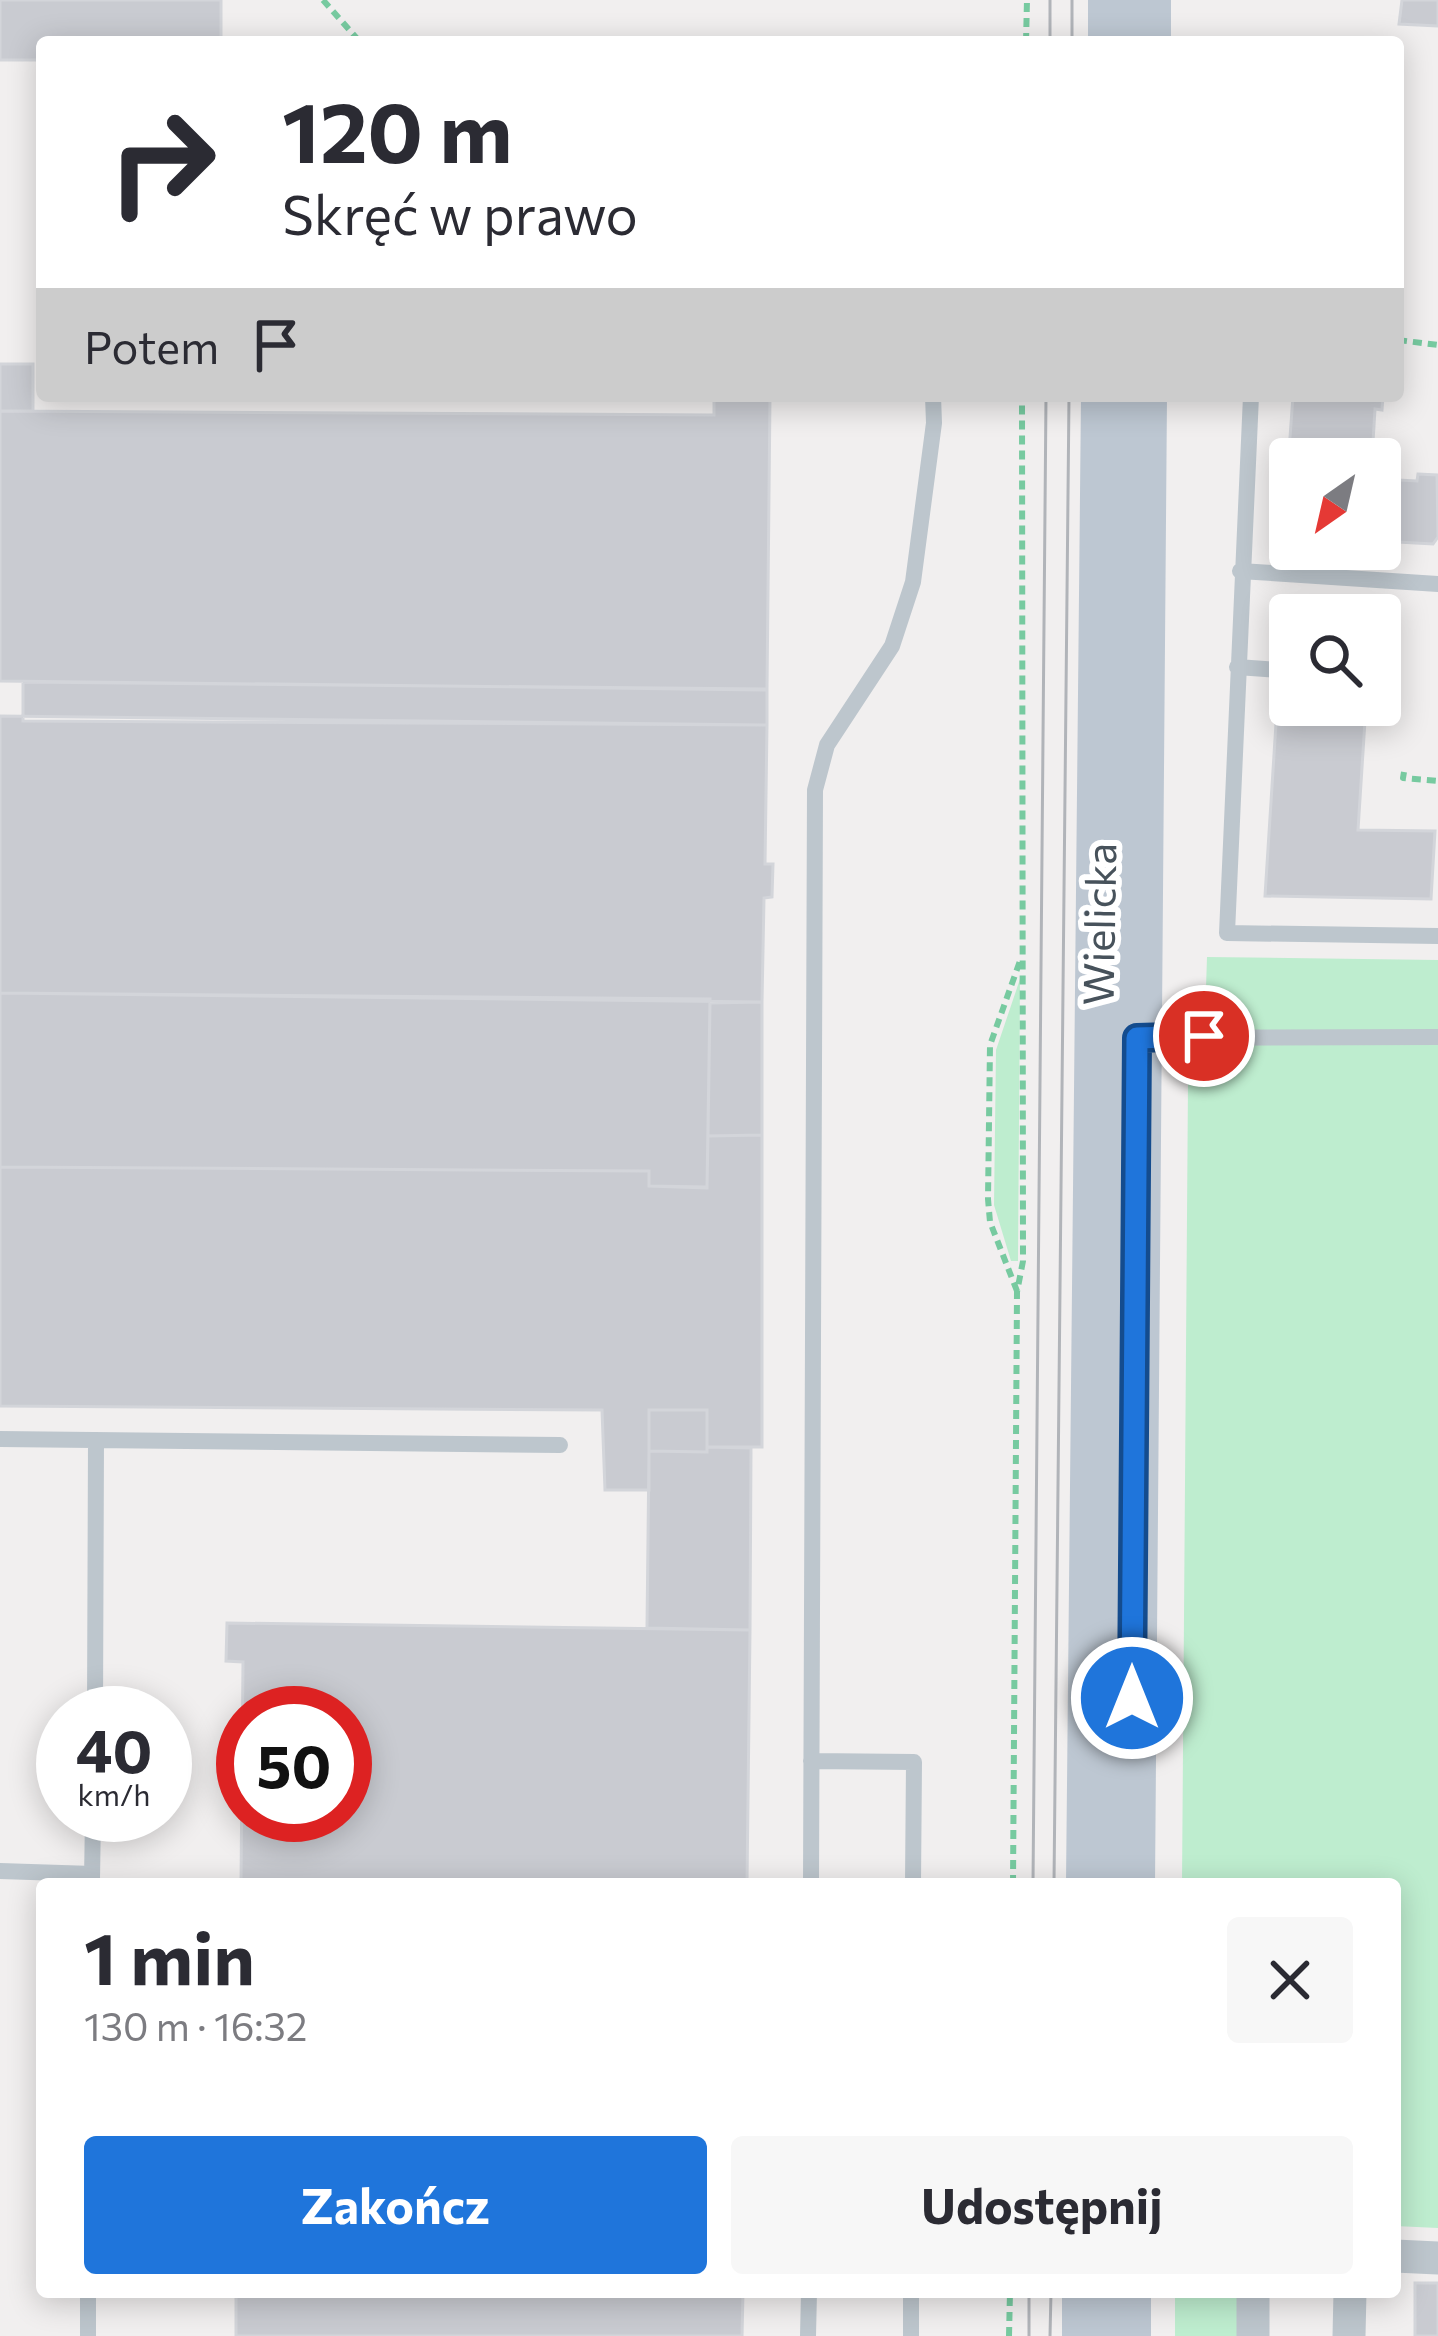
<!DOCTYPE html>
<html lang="pl">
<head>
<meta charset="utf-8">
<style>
	:root { --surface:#fff; --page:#f7f7f7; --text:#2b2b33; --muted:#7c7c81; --accent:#1f75db }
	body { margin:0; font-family:Commissioner,sans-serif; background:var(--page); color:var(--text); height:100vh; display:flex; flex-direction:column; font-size:45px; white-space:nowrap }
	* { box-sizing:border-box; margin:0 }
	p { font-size:39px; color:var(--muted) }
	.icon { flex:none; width:66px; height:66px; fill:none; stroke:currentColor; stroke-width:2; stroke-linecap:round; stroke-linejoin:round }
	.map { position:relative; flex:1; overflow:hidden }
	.sheet { position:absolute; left:36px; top:1878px; width:1365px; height:420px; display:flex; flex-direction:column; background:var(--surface); border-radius:12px; box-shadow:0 6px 30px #0003 }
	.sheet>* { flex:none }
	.banner { position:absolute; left:36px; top:36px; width:1368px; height:366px; border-radius:12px; box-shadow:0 6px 30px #0003; background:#fff; color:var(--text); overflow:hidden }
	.needle { width:78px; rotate:214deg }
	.fabs { position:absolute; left:1269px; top:438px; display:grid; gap:24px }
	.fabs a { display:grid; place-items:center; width:132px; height:132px; border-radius:12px; background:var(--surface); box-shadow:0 6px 30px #0003; font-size:60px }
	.speed { position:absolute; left:36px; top:1686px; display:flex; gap:24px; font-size:60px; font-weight:700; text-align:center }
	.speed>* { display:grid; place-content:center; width:156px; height:156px; border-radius:50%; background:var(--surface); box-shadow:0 6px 30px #0003; line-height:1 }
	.speed small { font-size:30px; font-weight:400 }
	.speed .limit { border:18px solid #d22; background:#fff; color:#111 }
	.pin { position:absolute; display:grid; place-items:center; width:102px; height:102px; color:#fff; margin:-51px; border:6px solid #fff; border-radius:50%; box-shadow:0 3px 12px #0007 }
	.me { position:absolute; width:132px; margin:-66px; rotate:0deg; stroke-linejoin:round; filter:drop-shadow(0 0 9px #0008) }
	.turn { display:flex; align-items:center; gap:42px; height:252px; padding:0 48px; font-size:54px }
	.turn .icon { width:156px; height:156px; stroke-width:2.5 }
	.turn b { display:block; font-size:84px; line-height:102px }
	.then { display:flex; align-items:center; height:114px; padding:0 48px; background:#0003; gap:24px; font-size:45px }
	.round { display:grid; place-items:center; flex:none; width:126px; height:126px; border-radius:12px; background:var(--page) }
	.overview { display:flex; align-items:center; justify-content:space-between; height:204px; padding:0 48px }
	h1 { font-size:72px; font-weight:700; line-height:90px }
	.button { display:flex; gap:24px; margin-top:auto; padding:24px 48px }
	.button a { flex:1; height:138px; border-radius:12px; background:var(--accent); color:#fff; font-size:48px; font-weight:700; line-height:138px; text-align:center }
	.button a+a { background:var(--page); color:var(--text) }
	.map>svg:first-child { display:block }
	.green { fill:#beedcf }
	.building { fill:#c9cbd1; stroke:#d3d5da; stroke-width:3; fill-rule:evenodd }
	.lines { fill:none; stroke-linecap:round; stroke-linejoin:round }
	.path { stroke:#77caa0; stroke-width:6; stroke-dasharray:9 6; stroke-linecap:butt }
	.service { stroke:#bdc6cd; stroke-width:16 }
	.minor { stroke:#bdc6cd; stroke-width:33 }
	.secondary { stroke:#bdc7d2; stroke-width:48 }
	.tram { stroke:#b1b4b9; stroke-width:3 }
	.route-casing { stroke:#144c8e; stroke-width:30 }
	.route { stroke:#1f75db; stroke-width:21 }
	.labels { text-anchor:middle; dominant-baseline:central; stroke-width:12; stroke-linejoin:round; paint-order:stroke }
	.street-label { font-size:42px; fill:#47525b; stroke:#fff }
</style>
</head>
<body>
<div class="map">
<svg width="1438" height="2336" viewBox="0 0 1438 2336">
	<rect width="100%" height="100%" fill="#f1efef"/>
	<path class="green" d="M 1207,957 L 1438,960 L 1438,2228 L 1395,2226 L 1395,1884 L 1182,1884 L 1188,1082 L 1203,1081 Z
		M 1020,979 L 1018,1261 L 1011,1261 L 994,1205 L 996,1050 Z
		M 1175,2292 L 1241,2292 L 1241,2336 L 1175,2336 Z"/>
	<path class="building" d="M 0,0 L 221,0 L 221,42 L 42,42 L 42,60 L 0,60 Z
		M 1402,0 L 1438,0 L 1438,26 L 1399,24 Z
		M 0,364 L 33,364 L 33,411 L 0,411 Z
		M 714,396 L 770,396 L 767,689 L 442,686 L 767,690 L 767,725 L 23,721 L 23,682 L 442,686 L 0,681 L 0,411 L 714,415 Z
		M 1293,396 L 1383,396 L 1382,410 L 1375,409 L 1372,459 L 1290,459 L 1288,465 Z
		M 1418,474 L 1437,475 L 1438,537 L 1433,544 L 1380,541 L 1380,479 L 1417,481 Z
		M 1287,484 L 1290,484 L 1290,535 L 1284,535 Z
		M 1281,645 L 1290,646 L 1290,705 L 1366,705 L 1358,830 L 1435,831 L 1431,899 L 1265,896 Z
		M 0,716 L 767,725 L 765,864 L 773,864 L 772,897 L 764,898 L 762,1002 L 0,993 Z
		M 0,993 L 710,999 L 707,1187 L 649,1186 L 649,1171 L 0,1167 Z
		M 762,1002 L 762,1135 L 708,1136 L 710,1003 Z
		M 762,1135 L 762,1447 L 707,1447 L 707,1410 L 649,1410 L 649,1490 L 605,1490 L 602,1410 L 0,1406 L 0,1167 L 649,1171 L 649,1186 L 707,1188 L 708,1136 Z
		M 649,1410 L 707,1410 L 707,1452 L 649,1451 Z
		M 707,1447 L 751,1448 L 750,1630 L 647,1628 L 649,1451 L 707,1452 Z
		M 227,1623 L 750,1630 L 747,1884 L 241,1884 L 243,1662 L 226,1661 ZM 243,1713 L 345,1713 L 345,1815 L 243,1815 Z
		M 1415,2283 L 1438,2283 L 1438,2336 L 1415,2336 Z
		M 236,2292 L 743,2292 L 742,2336 L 236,2336 Z"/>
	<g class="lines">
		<path class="path" d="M 323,0 L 360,42
			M 1026,42 L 1027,0
			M 1398,340 L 1438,345
			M 1404,772 L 1403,778 L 1438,781
			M 1017,1291 L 990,1222 L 988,1199 L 990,1045 L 1020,961
			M 1013,1884 L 1017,1292 L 1023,1261 L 1022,396
			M 1009,2336 L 1010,2292"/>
		<path class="service" d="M 1251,396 L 1227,933 L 1438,936
			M 1240,571 L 1438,584
			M 1237,667 L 1279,670
			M 1139,1038 L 1438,1037
			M 0,1439 L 560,1445
			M 95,1713 L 96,1440
			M 811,1761 L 914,1762 L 913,1884
			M 0,1871 L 92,1874
			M 92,1880 L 93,1815
			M 811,1884 L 815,790 L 827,745 L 892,646 L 913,582 L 934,423 L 933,396
			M 88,2336 L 88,2292
			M 808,2336 L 809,2292
			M 911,2336 L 911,2292"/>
		<path class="minor" d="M 1395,2256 L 1438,2258
			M 1253,2336 L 1253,2292
			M 1349,2336 L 1350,2292"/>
		<path class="secondary" d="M 1112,42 L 1112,0
			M 1147,42 L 1147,0
			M 1090,1884 L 1105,396
			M 1131,1884 L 1143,396
			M 1086,2336 L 1086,2292
			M 1127,2336 L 1127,2292"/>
		<path class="tram" d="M 1050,42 L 1050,0
			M 1072,42 L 1072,0
			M 1033,1884 L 1046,396
			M 1054,1884 L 1069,396
			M 1029,2336 L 1029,2292
			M 1050,2336 L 1051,2292"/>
	</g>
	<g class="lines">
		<g class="route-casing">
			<path id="route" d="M 1132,1698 L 1137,1038 L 1204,1036"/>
		</g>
		<use href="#route" class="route"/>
	</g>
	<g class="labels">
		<g class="street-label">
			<text transform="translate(1098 924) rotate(-89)">Wielicka</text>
		</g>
	</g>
</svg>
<div class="fabs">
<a><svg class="needle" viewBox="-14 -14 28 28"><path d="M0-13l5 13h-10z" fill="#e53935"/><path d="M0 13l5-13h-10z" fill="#7c7c81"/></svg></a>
<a><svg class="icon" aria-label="search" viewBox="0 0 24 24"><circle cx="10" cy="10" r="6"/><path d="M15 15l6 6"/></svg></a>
</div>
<div class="speed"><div>40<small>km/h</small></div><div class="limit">50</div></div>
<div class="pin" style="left:1204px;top:1036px;background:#d93025"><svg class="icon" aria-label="arrive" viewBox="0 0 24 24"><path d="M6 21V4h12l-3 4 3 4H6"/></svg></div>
<svg class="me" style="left:1132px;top:1698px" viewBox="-20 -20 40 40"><circle r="17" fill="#1f75db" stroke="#fff" stroke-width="3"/><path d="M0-11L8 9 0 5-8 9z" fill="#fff"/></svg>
<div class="banner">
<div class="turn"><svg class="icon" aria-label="right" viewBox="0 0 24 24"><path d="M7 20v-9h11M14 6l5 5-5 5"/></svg><div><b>120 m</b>Skręć w prawo</div></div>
<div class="then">Potem<svg class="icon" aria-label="arrive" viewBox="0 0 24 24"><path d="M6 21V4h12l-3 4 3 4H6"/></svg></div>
</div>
<section class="sheet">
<div class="overview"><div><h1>1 min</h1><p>130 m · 16:32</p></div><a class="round"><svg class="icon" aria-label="close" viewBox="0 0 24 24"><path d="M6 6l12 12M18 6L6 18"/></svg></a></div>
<div class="button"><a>Zakończ</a><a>Udostępnij</a></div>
</section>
</div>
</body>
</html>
